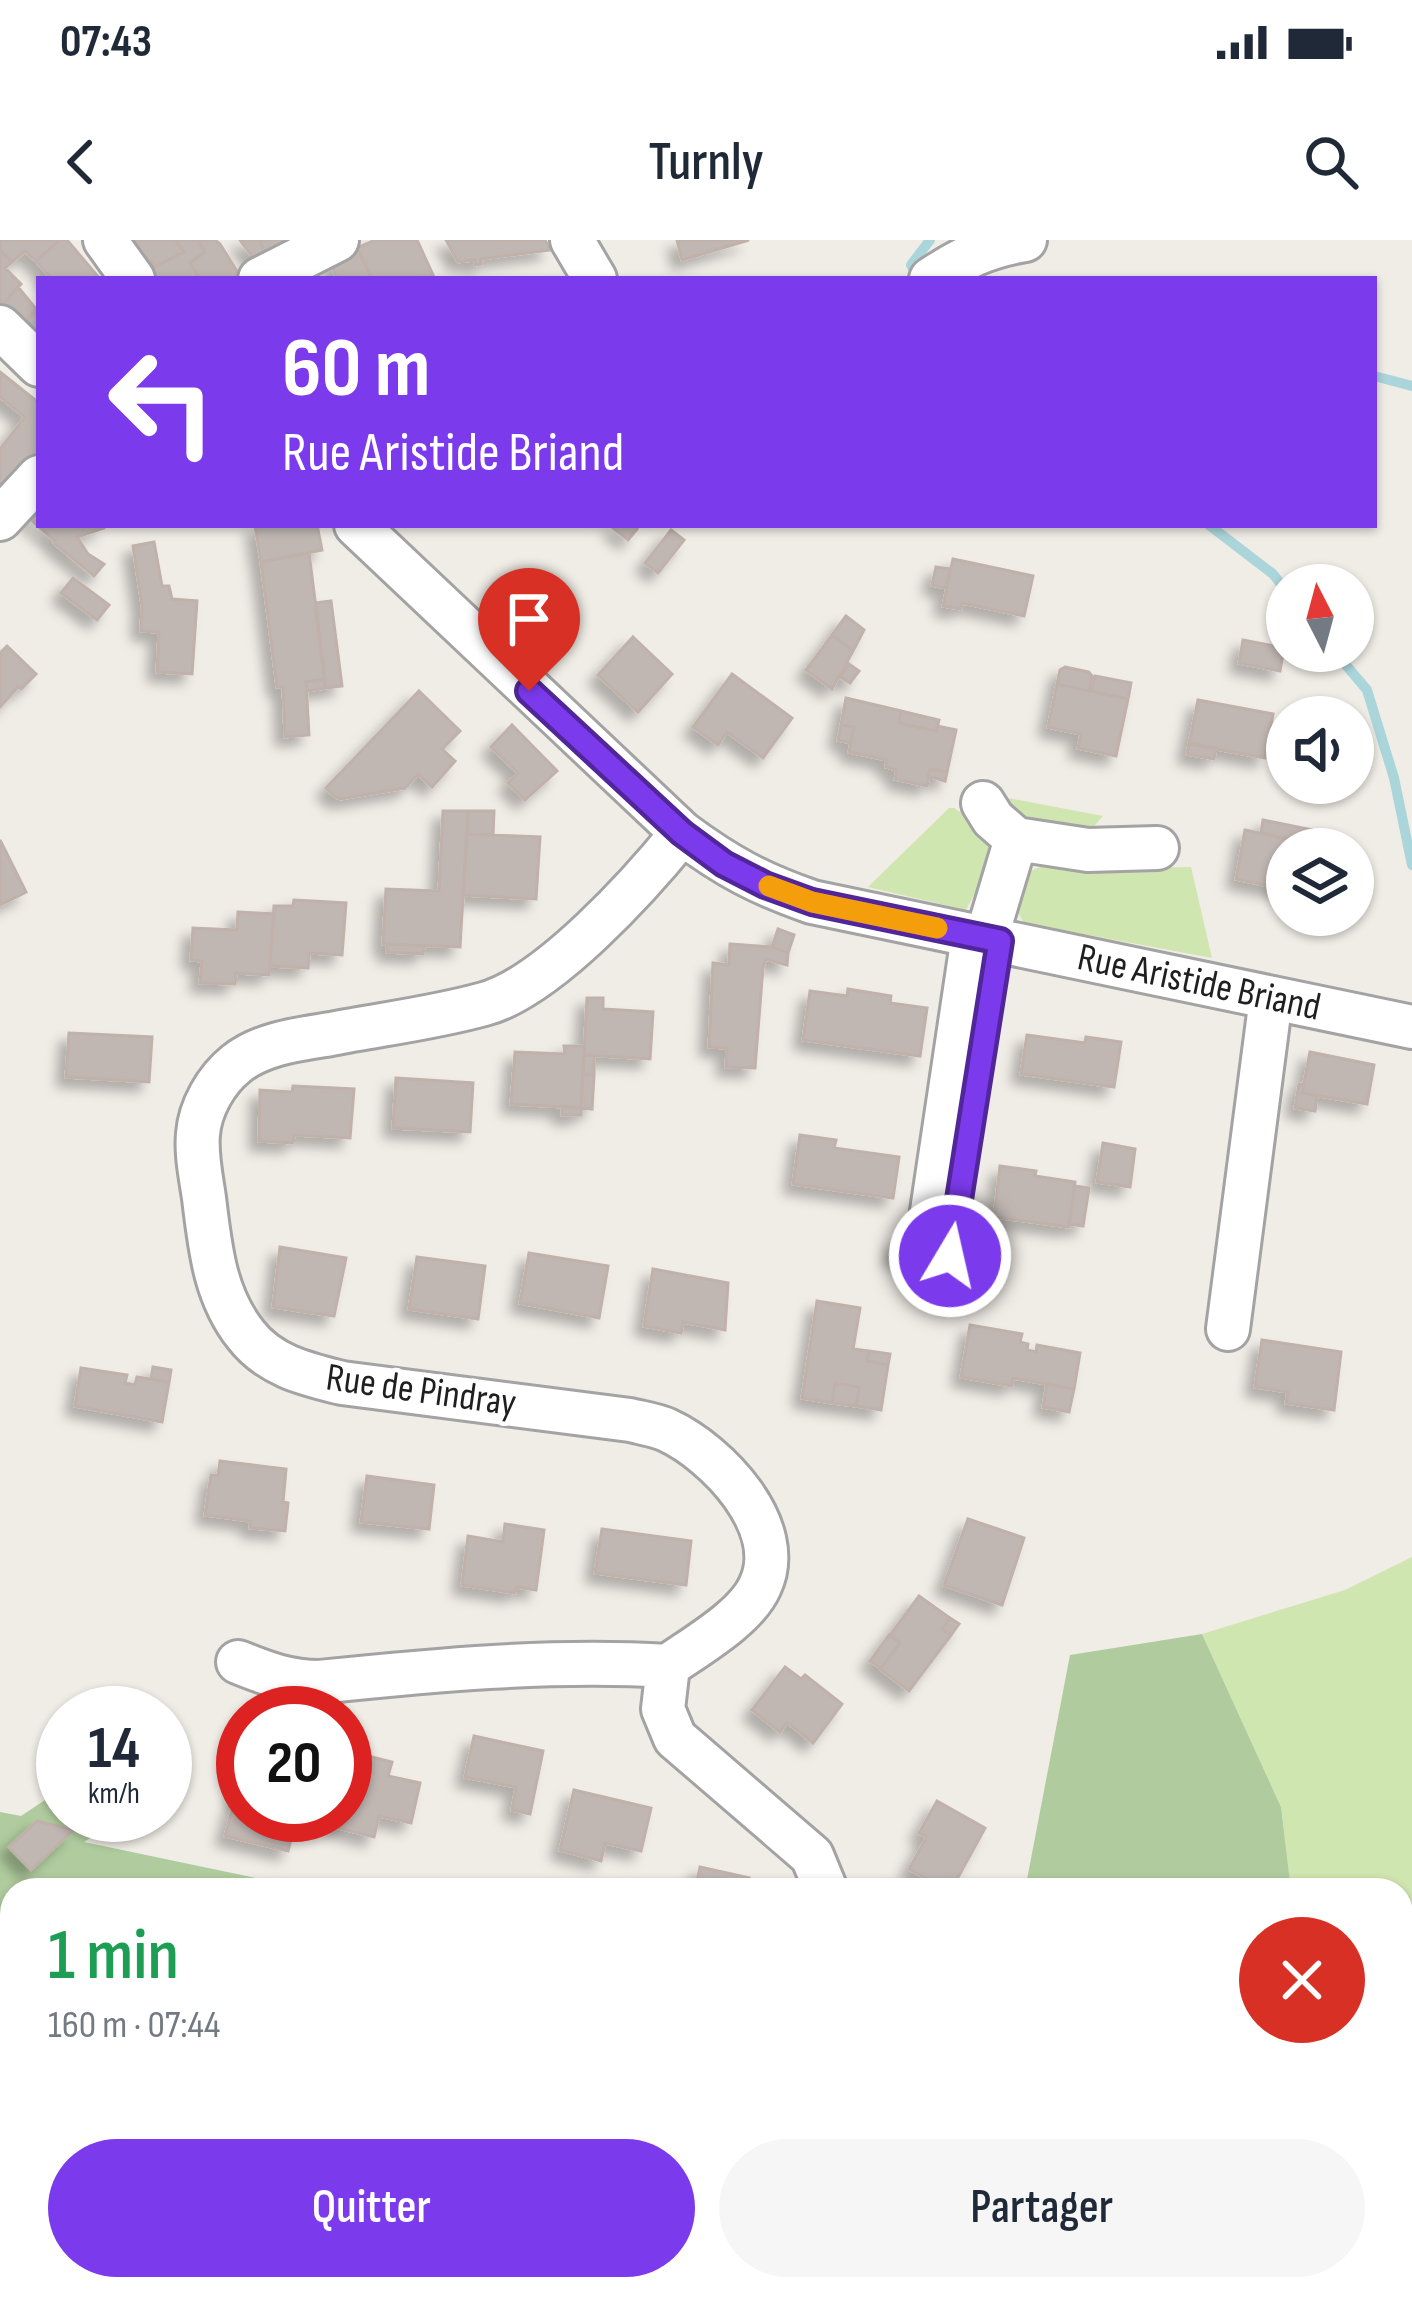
<!DOCTYPE html>
<html lang="fr">
<head>
<meta charset="utf-8">
<style>
	:root { --surface:#fff; --page:#f6f6f7; --text:#1f2937; --muted:#747a83; --accent:#7c3aed }
	body { margin:0; font-family:"Sofia Sans Condensed",sans-serif; background:var(--page); color:var(--text); height:100vh; display:flex; flex-direction:column; font-size:45px; white-space:nowrap }
	* { box-sizing:border-box; margin:0 }
	p { font-size:39px; color:var(--muted) }
	.icon { flex:none; width:66px; height:66px; fill:none; stroke:currentColor; stroke-width:2; stroke-linecap:round; stroke-linejoin:round }
	.map { position:relative; flex:1; overflow:hidden }
	.panel { position:absolute; left:0px; top:1638px; width:1413px; height:423px; display:flex; flex-direction:column; background:var(--surface); border-radius:36px 36px 0 0; box-shadow:0 3px 9px #0004 }
	.panel>* { flex:none }
	.top-card { position:absolute; left:36px; top:36px; width:1341px; height:252px; border-radius:0px; box-shadow:0 3px 9px #0004; background:#7c3aed; color:#fff; overflow:hidden }
	.needle { width:78px; rotate:354deg }
	.fabs { position:absolute; left:1266px; top:324px; display:grid; gap:24px }
	.fabs a { display:grid; place-items:center; width:108px; height:108px; border-radius:50%; background:var(--surface); box-shadow:0 3px 9px #0004; font-size:60px }
	.speed { position:absolute; left:36px; top:1446px; display:flex; gap:24px; font-size:60px; font-weight:700; text-align:center }
	.speed>* { display:grid; place-content:center; width:156px; height:156px; border-radius:50%; background:var(--surface); box-shadow:0 3px 9px #0004; line-height:1 }
	.speed small { font-size:30px; font-weight:400 }
	.speed .limit { border:18px solid #d22; background:#fff; color:#111 }
	.pin { position:absolute; display:grid; place-items:center; width:102px; height:102px; color:#fff; margin:-123px -51px; border-radius:50% 50% 50% 0; rotate:-45deg; box-shadow:0 0 12px #0007 }
	.pin .icon { rotate:45deg }
	.me { position:absolute; width:132px; margin:-66px; rotate:9deg; stroke-linejoin:round; filter:drop-shadow(0 0 9px #0008) }
	.turn { display:flex; align-items:center; gap:42px; height:252px; padding:0 48px; font-size:54px }
	.turn .icon { width:156px; height:156px; stroke-width:2.5 }
	.turn b { display:block; font-size:84px; line-height:102px }
	.round { display:grid; place-items:center; flex:none; width:126px; height:126px; border-radius:63px; background:var(--page) }
	.head { display:flex; align-items:center; justify-content:space-between; height:204px; padding:0 48px }
	h1 { font-size:72px; font-weight:600; line-height:90px; color:#1e9e55 }
	.action { display:flex; gap:24px; margin-top:auto; padding:24px 48px }
	.action a { flex:1; height:138px; border-radius:72px; background:var(--accent); color:#fff; font-size:48px; font-weight:600; line-height:138px; text-align:center }
	.action a+a { background:var(--page); color:var(--text) }
	.status { display:flex; justify-content:space-between; align-items:center; height:84px; padding:0 60px; background:var(--surface); direction:ltr }
	.status svg { height:33px; fill:currentColor }
	header { display:flex; justify-content:space-between; align-items:center; height:156px; padding:0 48px; background:var(--surface); font-size:54px; font-weight:600 }
	.map>svg:first-child { display:block }
	.grass { fill:#d0e6b0 }
	.forest { fill:#b0cc9e }
	.lines { fill:none; stroke-linecap:round; stroke-linejoin:round }
	.stream { stroke:#aad5da; stroke-width:10 }
	.building { fill:#c0b7b3; stroke:#c0b1aa; stroke-width:3; filter:url(#shadow) }
	.minor-casing { stroke:#a3a3a3; stroke-width:48 }
	.minor { stroke:#fff; stroke-width:42 }
	.route-casing { stroke:#51269a; stroke-width:30 }
	.route { stroke:#7c3aed; stroke-width:21 }
	.slow { stroke:#f59e0b; stroke-width:21 }
	.labels { text-anchor:middle; dominant-baseline:central; stroke-width:9; stroke-linejoin:round; paint-order:stroke }
	.street-label { font-size:39px; fill:#1f1f1f; stroke:#fff }
</style>
</head>
<body>
<div class="status"><b>07:43</b><svg viewBox="0 0 49 12"><path d="M0 12V9h3v3zM5 12V6h3v6zM10 12V3h3v9zM15 12V0h3v12zM26 1h20v11H26zM47 4h2v5h-2z"/></svg></div>
<header><svg class="icon" aria-label="back" viewBox="0 0 24 24"><path d="M15 5l-7 7 7 7"/></svg>Turnly<svg class="icon" aria-label="search" viewBox="0 0 24 24"><circle cx="10" cy="10" r="6"/><path d="M15 15l6 6"/></svg></header>
<div class="map">
<svg width="1412" height="2060" viewBox="0 0 1412 2060">
	<defs>
		<filter id="shadow"><feDropShadow dx="-9" dy="9" stdDeviation="6" flood-color="#0004"/></filter>
	</defs>
	<rect width="100%" height="100%" fill="#f0ece6"/>
	<path class="grass" d="M 997,556 L 1103,576 L 1090,591 L 1012,585 Z
		M 949,568 L 954,568 L 982,587 L 995,602 L 992,621 L 966,670 L 868,647 Z
		M 1079,624 L 1131,628 L 1191,627 L 1212,718 L 1024,683 L 1015,667 L 1023,634 L 1040,627 Z
		M 1412,1317 L 1412,2060 L 1384,2060 L 1374,2049 L 1401,2049 L 1401,1650 L 1291,1650 L 1281,1567 L 1202,1394 L 1345,1350 Z"/>
	<path class="forest" d="M 1202,1394 L 1281,1567 L 1291,1650 L 1025,1650 L 1070,1415 Z
		M 63,1548 L 63,1575 L 126,1575 L 84,1602 L 313,1650 L 12,1650 L 12,1775 L 0,1781 L 0,1572 L 21,1576 Z
		M 471,2049 L 527,2060 L 341,2060 L 339,2052 Z
		M 949,2049 L 1374,2049 L 1384,2060 L 946,2060 Z"/>
	<g class="lines">
		<path class="stream" d="M 918,36 L 911,25 L 930,0
			M 1374,136 L 1412,146
			M 1209,285 L 1273,334 L 1287,352
			M 1334,411 L 1367,450 L 1394,538 L 1412,625"/>
	</g>
	<path class="building" d="M 0,0 L 60,0 L 36,21 L 25,11 L 12,22 L 0,10 Z
		M 60,0 L 67,0 L 100,39 L 52,39 L 36,21 Z
		M 132,0 L 175,0 L 184,12 L 154,27 Z
		M 175,0 L 198,0 L 205,12 L 190,23 L 200,39 L 150,39 L 143,28 L 152,22 L 154,27 L 184,12 Z
		M 198,0 L 215,0 L 220,4 L 242,39 L 200,39 L 190,23 L 205,12 Z
		M 240,0 L 259,0 L 269,20 L 260,27 Z
		M 259,0 L 305,0 L 269,20 Z
		M 375,0 L 417,0 L 434,37 L 372,39 L 357,8 Z
		M 446,0 L 545,0 L 550,10 L 481,19 L 481,24 L 475,25 L 475,20 L 458,22 Z
		M 677,0 L 749,0 L 682,20 Z
		M 357,8 L 372,39 L 337,39 L 330,23 Z
		M 0,10 L 12,22 L 5,28 L 21,44 L 0,67 Z
		M 18,47 L 36,69 L 19,88 L 0,68 Z
		M 39,68 L 39,99 L 19,88 Z
		M 0,132 L 39,163 L 39,218 L 0,252 L 0,209 L 25,177 L 0,157 Z
		M 39,266 L 39,285 L 104,285 L 104,288 L 77,297 L 88,314 L 104,324 L 94,336 L 54,303 L 55,301 L 23,273 Z
		M 255,285 L 317,285 L 322,310 L 261,322 Z
		M 613,285 L 631,285 L 637,289 L 628,300 L 612,287 Z
		M 671,290 L 684,300 L 658,333 L 645,323 Z
		M 154,302 L 162,346 L 169,346 L 172,359 L 197,361 L 192,434 L 157,432 L 159,392 L 141,391 L 142,365 L 133,306 Z
		M 309,313 L 325,439 L 306,442 L 309,495 L 285,497 L 283,447 L 277,447 L 261,322 Z
		M 953,319 L 1033,336 L 1024,376 L 962,363 L 961,369 L 943,366 Z
		M 936,327 L 950,329 L 946,348 L 932,345 Z
		M 73,338 L 109,365 L 97,380 L 61,353 Z
		M 331,361 L 342,446 L 325,448 L 315,363 Z
		M 846,376 L 864,390 L 853,411 L 832,395 Z
		M 832,395 L 853,411 L 832,449 L 806,430 Z
		M 633,397 L 672,434 L 638,472 L 598,435 Z
		M 1243,400 L 1284,408 L 1280,431 L 1239,423 Z
		M 7,406 L 36,434 L 21,449 L 18,447 L 0,467 L 0,413 Z
		M 849,424 L 859,431 L 850,443 L 840,437 Z
		M 1065,427 L 1089,432 L 1092,436 L 1089,451 L 1057,444 L 1060,430 Z
		M 732,434 L 792,478 L 763,518 L 727,492 L 718,505 L 693,487 Z
		M 1095,436 L 1131,443 L 1128,459 L 1091,451 Z
		M 325,439 L 325,448 L 307,451 L 306,442 Z
		M 1057,444 L 1128,459 L 1116,516 L 1078,508 L 1081,494 L 1048,487 Z
		M 419,451 L 460,491 L 442,509 L 455,521 L 432,547 L 418,534 L 405,548 L 340,559 L 335,557 L 326,548 Z
		M 846,458 L 901,471 L 899,483 L 936,491 L 937,486 L 956,490 L 947,532 L 930,529 L 927,546 L 895,539 L 897,530 L 886,527 L 887,520 L 849,512 L 854,487 L 841,485 Z
		M 1198,460 L 1273,474 L 1265,518 L 1189,504 Z
		M 901,471 L 939,480 L 936,491 L 899,483 Z
		M 512,485 L 557,531 L 525,560 L 508,543 L 518,533 L 491,507 Z
		M 841,485 L 854,487 L 851,503 L 838,500 Z
		M 1189,503 L 1216,508 L 1214,519 L 1187,514 Z
		M 930,529 L 947,532 L 945,541 L 928,536 Z
		M 443,571 L 468,571 L 460,707 L 383,704 L 386,649 L 439,651 Z
		M 468,571 L 494,571 L 493,595 L 467,594 Z
		M 1263,580 L 1312,590 L 1309,603 L 1261,593 Z
		M 1245,590 L 1336,609 L 1287,609 L 1287,650 L 1236,639 Z
		M 467,594 L 540,597 L 536,659 L 463,655 Z
		M 0,600 L 26,652 L 0,665 Z
		M 294,660 L 346,663 L 342,715 L 309,713 L 308,728 L 270,726 L 274,666 L 293,666 Z
		M 238,672 L 274,674 L 269,735 L 236,733 L 235,744 L 200,743 L 202,721 L 191,720 L 193,688 L 237,690 Z
		M 778,689 L 794,695 L 788,713 L 772,707 Z
		M 387,704 L 424,706 L 423,714 L 387,712 Z
		M 730,704 L 772,707 L 788,713 L 787,725 L 766,719 L 763,727 L 755,828 L 726,827 L 727,808 L 709,807 L 713,723 L 729,725 Z
		M 848,749 L 891,756 L 890,763 L 927,768 L 920,816 L 803,800 L 810,751 L 847,756 Z
		M 587,758 L 603,758 L 603,769 L 653,772 L 650,819 L 584,815 Z
		M 69,793 L 152,797 L 149,842 L 66,837 Z
		M 1027,795 L 1085,803 L 1086,797 L 1121,802 L 1114,847 L 1021,834 Z
		M 564,806 L 584,806 L 581,868 L 511,864 L 515,812 L 565,814 Z
		M 1310,812 L 1374,825 L 1367,864 L 1302,853 Z
		M 584,815 L 594,816 L 594,835 L 583,835 Z
		M 583,835 L 594,835 L 592,869 L 581,868 Z
		M 396,838 L 473,843 L 470,892 L 393,888 Z
		M 1299,844 L 1304,845 L 1302,853 L 1317,856 L 1315,871 L 1295,868 Z
		M 293,846 L 354,849 L 350,898 L 294,895 L 293,903 L 259,901 L 260,850 L 292,852 Z
		M 562,866 L 581,868 L 581,875 L 562,875 Z
		M 800,895 L 836,900 L 834,908 L 899,917 L 893,958 L 793,944 Z
		M 1103,903 L 1135,909 L 1130,947 L 1097,942 Z
		M 1000,926 L 1036,931 L 1035,936 L 1075,942 L 1069,987 L 994,977 Z
		M 1075,946 L 1089,948 L 1083,986 L 1069,984 Z
		M 895,999 L 911,1002 L 908,1020 L 892,1017 Z
		M 280,1007 L 346,1018 L 334,1076 L 273,1067 Z
		M 529,1013 L 608,1026 L 599,1078 L 520,1063 Z
		M 417,1017 L 485,1026 L 478,1079 L 409,1069 Z
		M 653,1029 L 728,1043 L 725,1090 L 683,1082 L 681,1093 L 644,1086 Z
		M 817,1061 L 860,1068 L 853,1109 L 869,1111 L 867,1121 L 888,1125 L 881,1170 L 856,1166 L 859,1147 L 835,1143 L 832,1163 L 802,1158 Z
		M 970,1085 L 1022,1094 L 1020,1102 L 1028,1104 L 1027,1110 L 1036,1112 L 1037,1105 L 1080,1113 L 1074,1149 L 1013,1138 L 1012,1146 L 961,1137 Z
		M 1262,1100 L 1341,1112 L 1334,1170 L 1286,1163 L 1288,1152 L 1255,1147 Z
		M 869,1111 L 890,1114 L 888,1125 L 867,1121 Z
		M 153,1127 L 171,1130 L 169,1142 L 151,1139 Z
		M 81,1128 L 127,1135 L 125,1143 L 135,1145 L 137,1137 L 169,1142 L 162,1182 L 75,1166 Z
		M 835,1143 L 859,1147 L 856,1166 L 832,1163 Z
		M 1047,1144 L 1074,1149 L 1069,1172 L 1043,1167 Z
		M 220,1221 L 286,1229 L 283,1262 L 288,1263 L 285,1291 L 250,1288 L 251,1281 L 205,1275 L 211,1235 L 218,1236 Z
		M 367,1236 L 434,1245 L 429,1289 L 361,1282 Z
		M 968,1279 L 1024,1298 L 1002,1365 L 944,1345 Z
		M 505,1284 L 544,1290 L 536,1350 L 516,1347 L 515,1353 L 462,1345 L 468,1296 L 503,1302 Z
		M 602,1289 L 691,1301 L 686,1345 L 595,1333 Z
		M 919,1356 L 950,1378 L 942,1389 L 951,1395 L 909,1451 L 880,1429 L 900,1403 L 890,1395 Z
		M 950,1378 L 959,1384 L 951,1395 L 942,1389 Z
		M 889,1395 L 900,1403 L 881,1428 L 870,1421 Z
		M 785,1427 L 801,1439 L 805,1435 L 842,1464 L 813,1503 L 787,1482 L 780,1492 L 752,1470 Z
		M 474,1496 L 543,1511 L 530,1574 L 512,1570 L 516,1547 L 465,1537 Z
		M 352,1512 L 392,1522 L 388,1536 L 420,1543 L 411,1583 L 379,1576 L 374,1597 L 334,1587 L 337,1575 L 345,1575 L 345,1542 Z
		M 574,1550 L 651,1568 L 641,1611 L 605,1603 L 601,1621 L 560,1610 Z
		M 237,1551 L 243,1553 L 243,1575 L 297,1575 L 288,1611 L 225,1596 Z
		M 937,1561 L 985,1588 L 951,1650 L 946,1650 L 909,1629 L 927,1597 L 919,1593 Z
		M 37,1581 L 73,1590 L 31,1630 L 9,1607 Z
		M 700,1627 L 749,1638 L 746,1650 L 695,1650 Z"/>
	<g class="lines">
		<g class="minor-casing">
			<path id="minor" d="M 105,0 L 133,39
				M 572,0 L 595,39
				M 260,39 L 337,0
				M 931,39 C 962,18 988,6 1025,0
				M 0,87 L 39,125
				M 0,279 L 39,237
				M 356,285 L 682,593 C 728,627 758,643 812,662 L 1412,787
				M 983,563 L 993,579 L 1016,599
				M 986,699 L 1016,599 L 1088,610 L 1157,608
				M 925,1018 L 973,696
				M 1228,1089 L 1271,758
				M 238,1422 C 265,1433 289,1442 319,1442 C 435,1430 551,1419 668,1426 C 696,1406 746,1378 760,1346 C 788,1287 717,1213 667,1190 C 656,1185 642,1183 630,1180 L 342,1143 C 306,1134 270,1126 246,1095 C 214,1055 210,1006 204,958 C 201,937 196,915 198,894 C 200,868 216,840 236,824 C 262,803 300,799 331,794 C 382,784 434,778 484,764 C 548,747 640,645 682,593
				M 668,1426 L 663,1469 L 675,1498 L 812,1616 L 826,1650
				M 0,1761 L 12,1758
				M 312,2049 L 313,2060"/>
		</g>
		<use href="#minor" class="minor"/>
	</g>
	<g class="lines">
		<g class="route-casing">
			<path id="route" d="M 529,451 L 682,593 L 724,624 L 765,645 L 812,662 L 1000,701 L 950,1016"/>
		</g>
		<use href="#route" class="route"/>
		<path class="slow" d="M 769,646 L 812,662 L 937,688"/>
	</g>
	<g class="labels">
		<g class="street-label">
			<text transform="translate(1199 743) rotate(12)">Rue Aristide Briand</text>
			<text transform="translate(421 1151) rotate(8)">Rue de Pindray</text>
		</g>
	</g>
</svg>
<div class="fabs">
<a><svg class="needle" viewBox="-14 -14 28 28"><path d="M0-13l5 13h-10z" fill="#e53935"/><path d="M0 13l5-13h-10z" fill="#747a83"/></svg></a>
<a><svg class="icon" aria-label="sound" viewBox="0 0 24 24"><path d="M4 9h4l5-4v14l-5-4H4zM17 9q2 3 0 6"/></svg></a>
<a><svg class="icon" aria-label="layers" viewBox="0 0 24 24"><path d="M12 4l9 5-9 5-9-5zM3 14l9 5 9-5"/></svg></a>
</div>
<div class="speed"><div>14<small>km/h</small></div><div class="limit">20</div></div>
<div class="pin" style="left:529px;top:451px;background:#d93025"><svg class="icon" aria-label="arrive" viewBox="0 0 24 24"><path d="M6 21V4h12l-3 4 3 4H6"/></svg></div>
<svg class="me" style="left:950px;top:1016px" viewBox="-20 -20 40 40"><circle r="17" fill="#7c3aed" stroke="#fff" stroke-width="3"/><path d="M0-11L8 9 0 5-8 9z" fill="#fff"/></svg>
<div class="top-card">
<div class="turn"><svg class="icon" aria-label="left" viewBox="0 0 24 24"><path d="M17 20v-9H6M10 6l-5 5 5 5"/></svg><div><b>60 m</b>Rue Aristide Briand</div></div>
</div>
<section class="panel">
<div class="head"><div><h1>1 min</h1><p>160 m · 07:44</p></div><a class="round" style="background:#d93025;color:#fff"><svg class="icon" aria-label="close" viewBox="0 0 24 24"><path d="M6 6l12 12M18 6L6 18"/></svg></a></div>
<div class="action"><a>Quitter</a><a>Partager</a></div>
</section>
</div>
</body>
</html>
